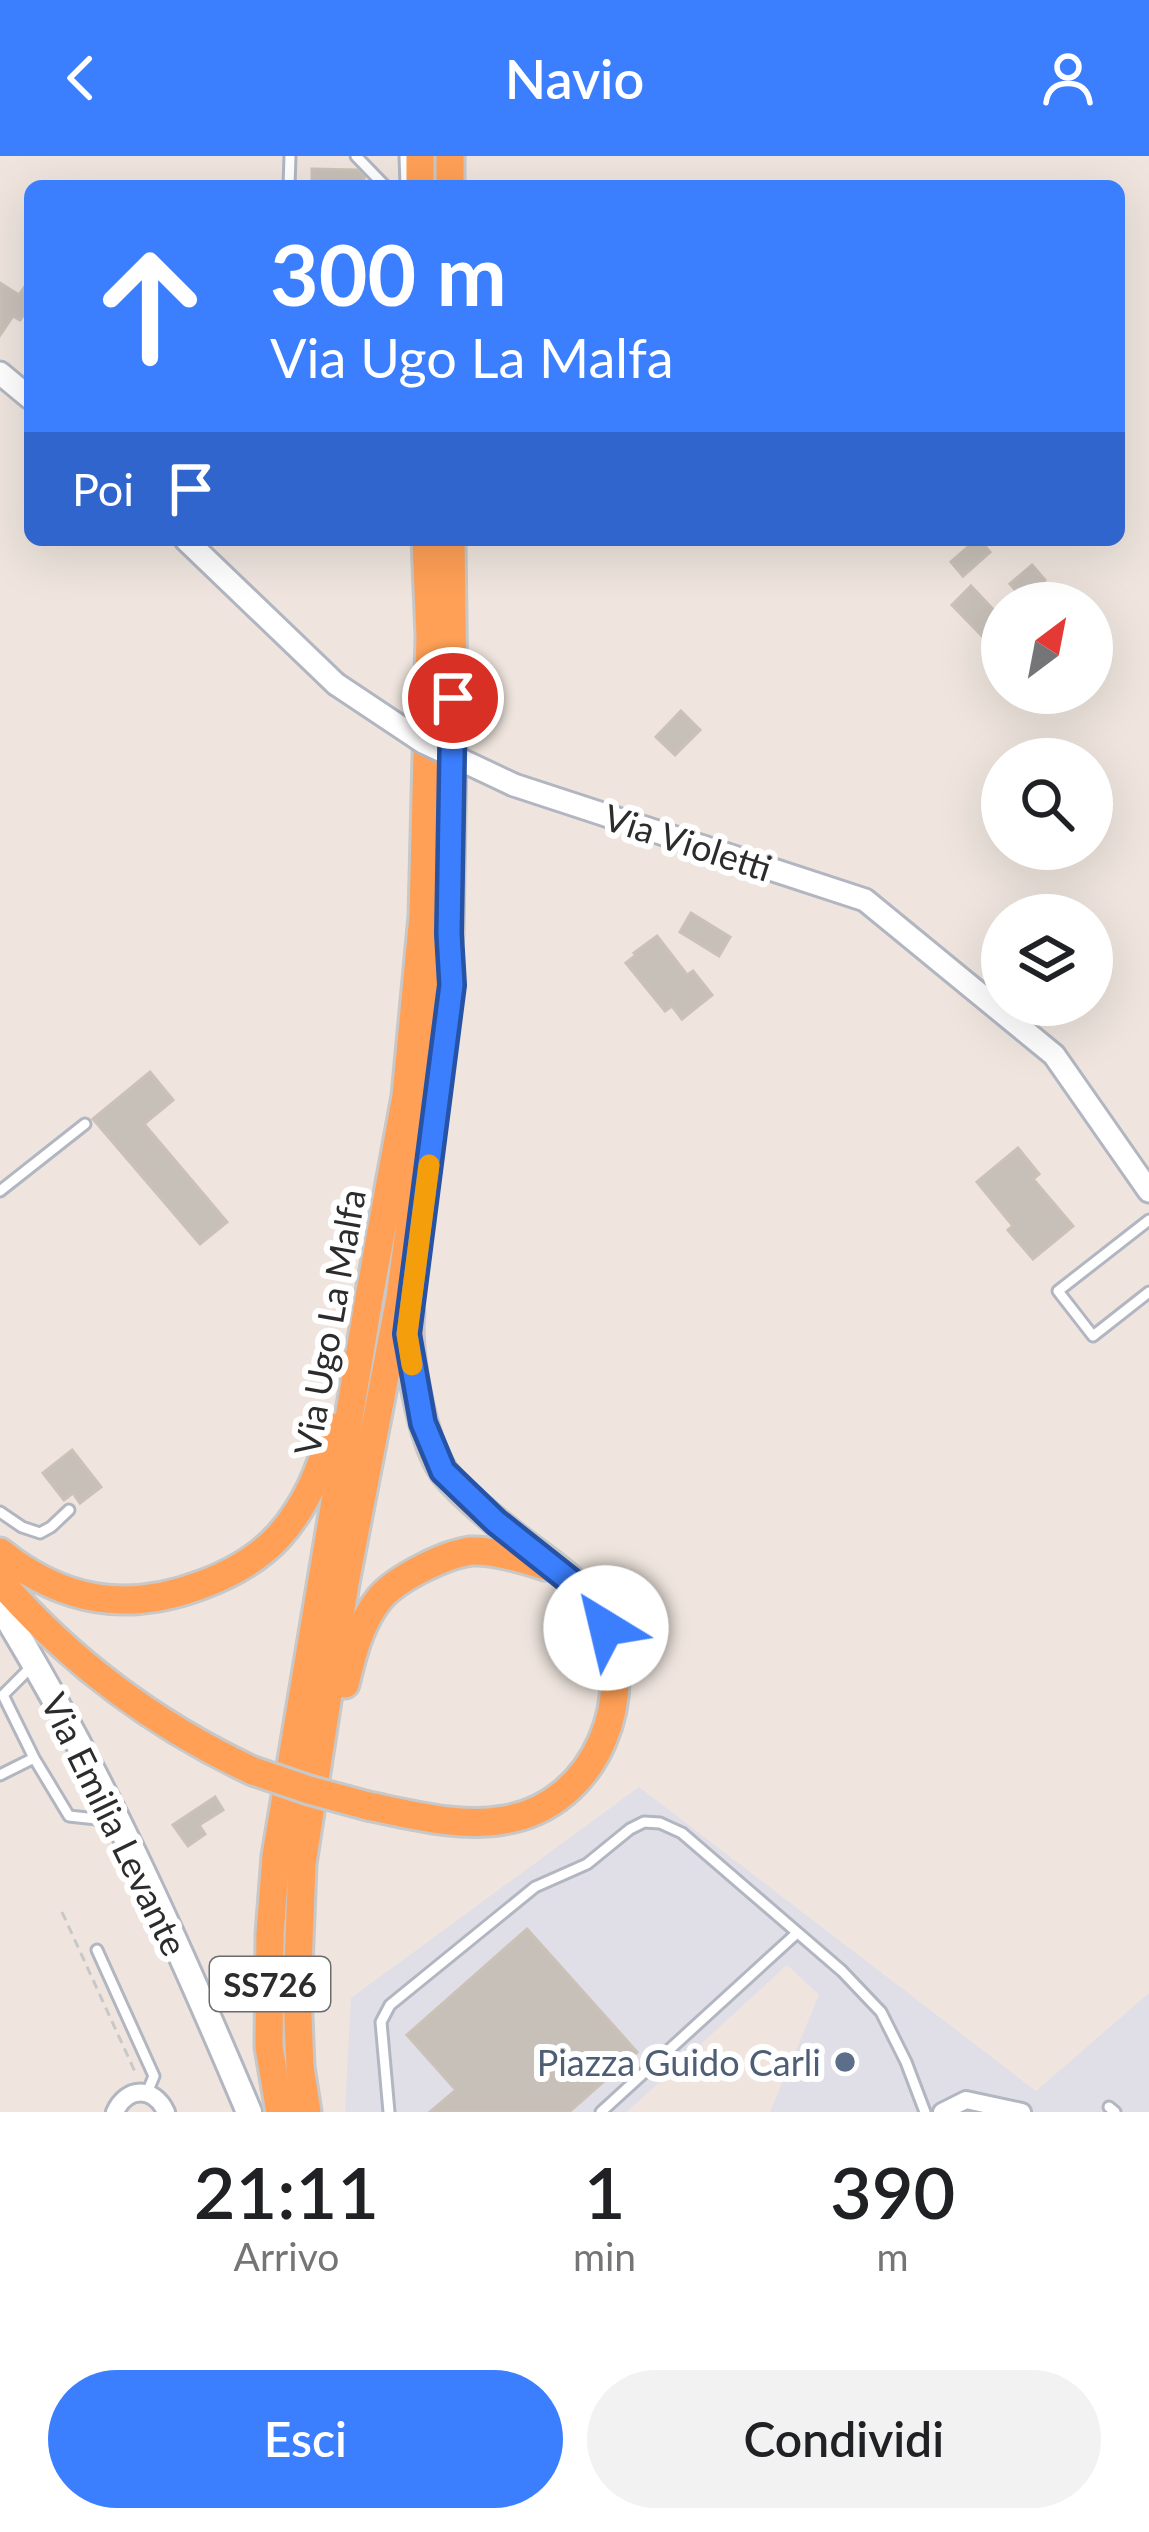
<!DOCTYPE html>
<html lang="it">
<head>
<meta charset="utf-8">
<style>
	:root { --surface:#fff; --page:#f2f2f2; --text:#202124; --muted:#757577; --accent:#3b7fff }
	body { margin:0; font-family:Lato,sans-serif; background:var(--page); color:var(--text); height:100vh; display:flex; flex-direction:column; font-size:45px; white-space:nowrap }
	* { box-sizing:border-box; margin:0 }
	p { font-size:39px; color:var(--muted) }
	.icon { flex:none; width:66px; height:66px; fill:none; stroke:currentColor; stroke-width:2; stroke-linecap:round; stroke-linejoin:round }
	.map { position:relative; height:1956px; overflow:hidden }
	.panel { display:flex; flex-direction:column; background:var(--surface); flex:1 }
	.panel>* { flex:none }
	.banner { position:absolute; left:24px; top:24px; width:1101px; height:366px; border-radius:18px; box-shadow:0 12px 48px #0002; background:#3b7fff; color:#fff; overflow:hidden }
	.needle { width:78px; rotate:32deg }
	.controls { position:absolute; left:981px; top:426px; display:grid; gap:24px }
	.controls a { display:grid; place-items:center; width:132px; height:132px; border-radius:50%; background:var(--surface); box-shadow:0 12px 48px #0002; font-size:60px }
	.pin { position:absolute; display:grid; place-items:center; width:102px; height:102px; color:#fff; margin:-51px; border:6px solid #fff; border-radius:50%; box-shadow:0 3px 12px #0007 }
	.me { position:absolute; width:132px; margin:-66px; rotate:324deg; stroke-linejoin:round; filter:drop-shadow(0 0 9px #0008) }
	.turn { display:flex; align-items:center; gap:42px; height:252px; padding:0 48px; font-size:54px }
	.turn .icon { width:156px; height:156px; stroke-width:2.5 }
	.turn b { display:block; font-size:84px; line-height:102px }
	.then { display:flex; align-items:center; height:114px; padding:0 48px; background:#0003; gap:24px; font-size:45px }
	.eta { display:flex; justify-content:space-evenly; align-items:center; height:204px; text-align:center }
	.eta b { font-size:72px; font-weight:600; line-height:84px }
	.action { display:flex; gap:24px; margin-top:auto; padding:24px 48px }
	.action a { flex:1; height:138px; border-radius:72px; background:var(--accent); color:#fff; font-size:48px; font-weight:600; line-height:138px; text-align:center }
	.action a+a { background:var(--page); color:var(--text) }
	header { display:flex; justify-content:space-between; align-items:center; height:156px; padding:0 48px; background:var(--accent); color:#fff; font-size:54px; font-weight:600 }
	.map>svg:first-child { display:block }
	.industrial { fill:#e0dfe7 }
	.building { fill:#c7c0b9; stroke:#cbc1b7; stroke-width:3 }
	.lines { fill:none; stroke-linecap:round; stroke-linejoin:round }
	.service-casing { stroke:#b1b6c1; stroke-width:15 }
	.minor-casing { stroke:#b1b6c1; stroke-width:22 }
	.tertiary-casing { stroke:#b1b6c1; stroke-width:27 }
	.secondary-casing { stroke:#b1b6c1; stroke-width:30 }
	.trunk-casing { stroke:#c8c8c8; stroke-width:33 }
	.path { stroke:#c8c8c8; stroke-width:3; stroke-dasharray:9 6; stroke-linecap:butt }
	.service { stroke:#fff; stroke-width:9 }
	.minor { stroke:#fff; stroke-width:16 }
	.tertiary { stroke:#fff; stroke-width:21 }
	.secondary { stroke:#fff; stroke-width:24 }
	.trunk { stroke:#ffa056; stroke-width:27 }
	.tertiary-bridge-casing { stroke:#b1b6c1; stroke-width:27; stroke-linecap:butt }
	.trunk-bridge-casing { stroke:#c8c8c8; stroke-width:33; stroke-linecap:butt }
	.tertiary-bridge { stroke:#fff; stroke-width:21 }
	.trunk-bridge { stroke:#ffa056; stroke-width:27 }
	.route-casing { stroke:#2653a6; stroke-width:30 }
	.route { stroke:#3b7fff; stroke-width:21 }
	.slow { stroke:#f59e0b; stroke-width:21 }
	.service-dot { fill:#5c6f8a; stroke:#fff; stroke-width:4.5 }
	.labels { text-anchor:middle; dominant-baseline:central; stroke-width:12; stroke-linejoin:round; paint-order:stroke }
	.shield { fill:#fff; stroke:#6b6b6b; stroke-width:3 }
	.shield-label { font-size:33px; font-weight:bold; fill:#2c2c2c }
	.street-label { font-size:36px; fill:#2c2c2c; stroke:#fff }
	.service-label { font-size:36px; fill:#4e5e75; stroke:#fff; text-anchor:end }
</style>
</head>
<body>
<header><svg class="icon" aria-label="back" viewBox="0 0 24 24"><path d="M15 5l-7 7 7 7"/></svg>Navio<svg class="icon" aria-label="person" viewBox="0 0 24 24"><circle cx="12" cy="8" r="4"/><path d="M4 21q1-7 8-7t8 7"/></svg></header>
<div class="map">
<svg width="1149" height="1956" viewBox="0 0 1149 1956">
	<rect width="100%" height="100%" fill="#efe5de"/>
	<path class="industrial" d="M 639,1631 L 1036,1935 L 1149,1837 L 1149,1956 L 770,1956 L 819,1839 L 787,1809 L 627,1956 L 345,1956 L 351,1842 Z"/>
	<path class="building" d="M 312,13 L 357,14 L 364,21 L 364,30 L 312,30 Z
		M 30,123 L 30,150 L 20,164 L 13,160 L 0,179 L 0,127 L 19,139 Z
		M 976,384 L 980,384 L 990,396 L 963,420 L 951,406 Z
		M 1032,409 L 1045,424 L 1023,443 L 1010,428 Z
		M 971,430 L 1002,463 L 983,481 L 952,449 Z
		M 681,555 L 700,574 L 675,599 L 656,581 Z
		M 691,757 L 730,781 L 719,800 L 680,776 Z
		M 657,780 L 687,819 L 693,815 L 712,839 L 682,863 L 672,850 L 665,855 L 626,807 L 636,799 L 634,797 Z
		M 150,916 L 173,944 L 144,968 L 227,1066 L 200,1088 L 93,963 Z
		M 1018,992 L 1039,1018 L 1033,1023 L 1073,1070 L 1033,1103 L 1008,1074 L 1013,1070 L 977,1026 Z
		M 72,1294 L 101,1331 L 80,1347 L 73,1337 L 64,1344 L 43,1317 Z
		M 215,1641 L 223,1654 L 199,1669 L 205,1678 L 188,1690 L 173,1669 Z
		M 527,1773 L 637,1896 L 569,1956 L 430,1956 L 456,1934 L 407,1879 Z"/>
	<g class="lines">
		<g class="service-casing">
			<path id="service" d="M 356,0 L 385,30
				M 405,0 L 406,30
				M 289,30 L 290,0
				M 0,1035 L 85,968
				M 1149,1064 L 1058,1135 L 1093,1180 L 1149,1136
				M 0,1356 L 22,1371 L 40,1377 L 51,1371 L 69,1354
				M 31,1511 L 3,1539 L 34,1602 L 69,1660 L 115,1665
				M 0,1619 L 34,1602
				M 97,1794 L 154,1920 L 147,1937
				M 1109,1951 L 1115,1956
				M 389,1956 L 381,1866 L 390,1849 L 535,1731 L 587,1708 L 630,1673 L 644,1666 L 660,1667 L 682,1677 L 842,1815 L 881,1856 L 906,1906 L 925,1956
				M 601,1956 L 797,1777"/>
		</g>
		<g class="minor-casing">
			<path id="minor" d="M 115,1956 C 127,1930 154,1930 166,1956
				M 942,1956 L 966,1944 L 1022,1956"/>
		</g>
		<g class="tertiary-casing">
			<path id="tertiary" d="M 0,217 L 30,242
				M 186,384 L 336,528
				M 514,629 L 865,744 L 1054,899 L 1149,1035"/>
		</g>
		<g class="secondary-casing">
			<path id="secondary" d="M 0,1450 C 99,1611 176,1783 249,1956"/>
		</g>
		<g class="trunk-casing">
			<path id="trunk" d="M 420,30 L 420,0
				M 450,30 L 450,0
				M 0,1396 C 62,1446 127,1457 201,1429 C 231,1418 258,1403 279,1380 C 306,1350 323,1309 332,1271
				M 0,1425 C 71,1507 155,1569 253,1615
				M 345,1528 C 352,1499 360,1466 380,1442 C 397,1422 446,1398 471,1395 C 495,1394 524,1403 545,1410
				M 368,1650 C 412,1659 460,1672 504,1664 C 597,1650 642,1535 598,1457 C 580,1425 546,1405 518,1383 C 496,1366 461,1338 444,1316 C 422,1285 405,1195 410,1157
				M 280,1956 L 269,1891 L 270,1778 L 276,1700 L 369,1142 L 406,940 L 423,760 L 430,480 L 426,384
				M 307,1956 L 300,1911 L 297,1836 L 302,1708 L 345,1427 L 400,1142 L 449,778 L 453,542 L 451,384"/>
		</g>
		<path class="path" d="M 62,1756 L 136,1918"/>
		<use href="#service" class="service"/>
		<use href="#minor" class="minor"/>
		<use href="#tertiary" class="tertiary"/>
		<use href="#secondary" class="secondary"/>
		<use href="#trunk" class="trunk"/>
		<g class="tertiary-bridge-casing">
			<path id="tertiary-bridge" d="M 336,528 L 423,586 L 514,629"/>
		</g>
		<g class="trunk-bridge-casing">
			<path id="trunk-bridge" d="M 253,1615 L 309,1634 L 368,1650"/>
		</g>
		<use href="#tertiary-bridge" class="tertiary-bridge"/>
		<use href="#trunk-bridge" class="trunk-bridge"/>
	</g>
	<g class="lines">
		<g class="route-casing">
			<path id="route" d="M 453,542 L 449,778 L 452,829 L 407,1178 L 423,1267 L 443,1315 L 496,1366 L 578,1431 L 595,1451 L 606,1472"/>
		</g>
		<use href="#route" class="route"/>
		<path class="slow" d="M 412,1209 L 407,1178 L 429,1009"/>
	</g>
	<circle class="service-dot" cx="845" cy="1906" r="12"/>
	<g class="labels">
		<rect class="shield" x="210" y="1801" width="120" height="54" rx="9"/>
		<g class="shield-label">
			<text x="270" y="1828">SS726</text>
		</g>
		<g class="street-label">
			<text transform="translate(688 686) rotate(18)">Via Violetti</text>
			<text transform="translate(329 1166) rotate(-80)">Via Ugo La Malfa</text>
			<text transform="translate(115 1668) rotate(64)">Via Emilia Levante</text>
		</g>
		<g class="service-label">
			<text x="821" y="1906">Piazza Guido Carli</text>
		</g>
	</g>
</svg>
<div class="controls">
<a><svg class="needle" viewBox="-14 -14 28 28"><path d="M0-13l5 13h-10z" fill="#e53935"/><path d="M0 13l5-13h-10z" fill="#757577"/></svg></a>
<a><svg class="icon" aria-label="search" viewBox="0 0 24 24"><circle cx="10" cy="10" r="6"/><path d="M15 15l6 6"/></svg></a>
<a><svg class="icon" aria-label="layers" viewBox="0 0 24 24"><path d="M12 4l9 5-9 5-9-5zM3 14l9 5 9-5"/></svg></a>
</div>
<div class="pin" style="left:453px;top:542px;background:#d93025"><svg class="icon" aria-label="arrive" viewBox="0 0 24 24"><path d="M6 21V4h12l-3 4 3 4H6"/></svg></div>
<svg class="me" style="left:606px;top:1472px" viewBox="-20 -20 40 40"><circle r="19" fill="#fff"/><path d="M0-13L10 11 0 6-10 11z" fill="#3b7fff"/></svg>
<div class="banner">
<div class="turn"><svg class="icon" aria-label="ahead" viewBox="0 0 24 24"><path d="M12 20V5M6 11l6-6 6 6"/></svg><div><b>300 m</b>Via Ugo La Malfa</div></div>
<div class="then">Poi<svg class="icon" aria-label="arrive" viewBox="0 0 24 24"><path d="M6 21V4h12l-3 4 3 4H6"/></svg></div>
</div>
</div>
<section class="panel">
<div class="eta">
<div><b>21:11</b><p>Arrivo</p></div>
<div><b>1</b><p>min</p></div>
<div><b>390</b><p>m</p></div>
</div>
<div class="action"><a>Esci</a><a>Condividi</a></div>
</section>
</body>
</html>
